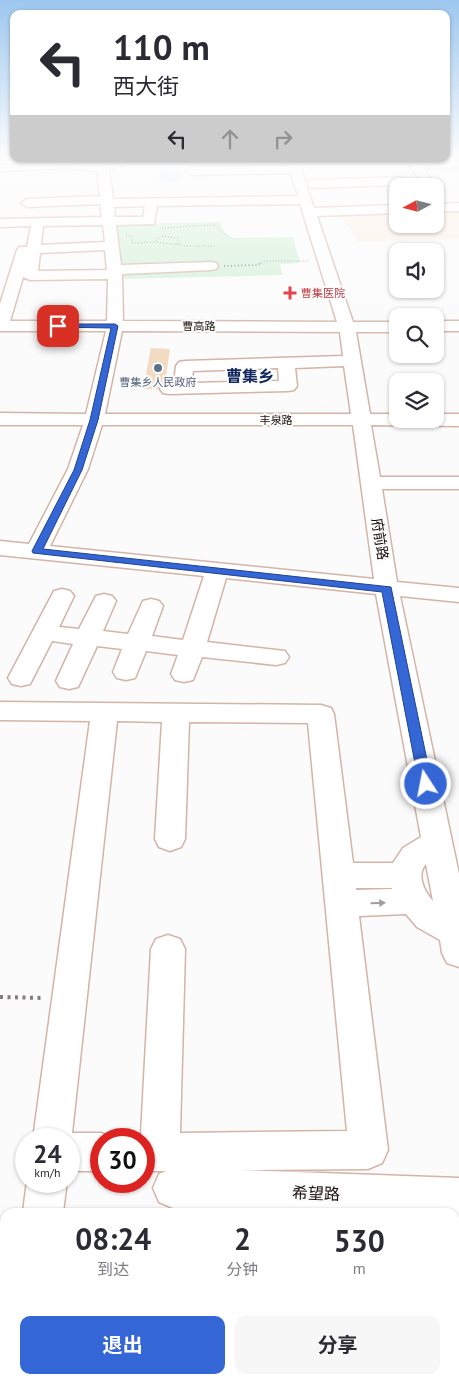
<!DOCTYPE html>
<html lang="zh">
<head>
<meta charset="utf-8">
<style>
	:root { --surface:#fff; --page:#f7f7f7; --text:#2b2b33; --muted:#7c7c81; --accent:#3466d5 }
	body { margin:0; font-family:"PT Sans","Noto Sans SC",sans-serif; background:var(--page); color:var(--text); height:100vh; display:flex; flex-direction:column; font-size:19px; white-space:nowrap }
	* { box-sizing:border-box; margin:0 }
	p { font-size:16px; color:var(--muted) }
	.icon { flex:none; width:28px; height:28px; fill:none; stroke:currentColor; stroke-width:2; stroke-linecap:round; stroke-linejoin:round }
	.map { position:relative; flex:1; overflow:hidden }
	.sheet { position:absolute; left:0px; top:1208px; width:460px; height:176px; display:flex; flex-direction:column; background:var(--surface); border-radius:15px 15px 0 0; box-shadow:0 1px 4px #0004 }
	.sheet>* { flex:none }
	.guide { position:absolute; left:10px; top:10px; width:440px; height:152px; border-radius:10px; box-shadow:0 1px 4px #0004; background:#fff; color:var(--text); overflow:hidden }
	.needle { width:32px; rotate:263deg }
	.tools { position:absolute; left:389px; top:178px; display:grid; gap:10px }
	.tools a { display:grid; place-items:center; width:55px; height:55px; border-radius:10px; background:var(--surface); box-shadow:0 1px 4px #0004; font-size:25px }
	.speed { position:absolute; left:15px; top:1128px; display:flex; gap:10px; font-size:25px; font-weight:700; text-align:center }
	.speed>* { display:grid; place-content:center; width:65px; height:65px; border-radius:50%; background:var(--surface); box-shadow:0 1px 4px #0004; line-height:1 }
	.speed small { font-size:12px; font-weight:400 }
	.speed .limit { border:8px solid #d22; background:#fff; color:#111 }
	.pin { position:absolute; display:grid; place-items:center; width:42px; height:42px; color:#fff; margin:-21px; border-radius:10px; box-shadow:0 2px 8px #0006 }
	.me { position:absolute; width:55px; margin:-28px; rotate:349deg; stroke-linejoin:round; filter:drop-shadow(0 0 4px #0008) }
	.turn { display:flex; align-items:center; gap:18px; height:105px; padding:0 20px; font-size:22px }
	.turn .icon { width:65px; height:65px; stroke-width:2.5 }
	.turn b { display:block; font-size:35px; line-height:42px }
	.lanes { display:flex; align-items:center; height:48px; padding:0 20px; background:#0003; justify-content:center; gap:25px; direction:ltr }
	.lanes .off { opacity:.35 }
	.eta { display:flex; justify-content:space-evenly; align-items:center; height:85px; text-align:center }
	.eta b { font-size:30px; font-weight:700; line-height:35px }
	.button { display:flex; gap:10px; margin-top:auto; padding:10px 20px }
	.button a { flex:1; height:58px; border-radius:10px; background:var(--accent); color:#fff; font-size:20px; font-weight:700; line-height:58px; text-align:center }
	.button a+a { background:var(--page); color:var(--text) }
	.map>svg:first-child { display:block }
	.education { fill:#fdeee1 }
	.green { fill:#d1efd4 }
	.water { fill:#cde4f9 }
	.building { fill:#f1dbc3 }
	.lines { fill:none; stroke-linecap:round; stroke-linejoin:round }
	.minor-casing { stroke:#d3b4a7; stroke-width:3 }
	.path-far2 { stroke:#827c7a; stroke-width:1; stroke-dasharray:1 2; stroke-linecap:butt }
	.path-far1 { stroke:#827c7a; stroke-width:2; stroke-dasharray:1 2.5; stroke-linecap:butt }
	.path { stroke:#827c7a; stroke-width:4; stroke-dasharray:3 4.5; stroke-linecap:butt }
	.minor { fill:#fff; fill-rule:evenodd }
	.oneway { fill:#a39e9d }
	.route { fill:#3466d5; stroke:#22428a }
	.health-dot { fill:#e0444e; stroke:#fbfbfb; stroke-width:2 }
	.service-dot { fill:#5c6f8a; stroke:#fbfbfb; stroke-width:2 }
	.labels { text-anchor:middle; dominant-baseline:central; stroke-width:4; stroke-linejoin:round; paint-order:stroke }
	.far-health-label { font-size:11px; fill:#be3a42; stroke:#fbfbfb; text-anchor:start }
	.far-street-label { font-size:11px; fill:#180d09; stroke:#fbfbfb }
	.far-service-label { font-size:11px; fill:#4e5e75; stroke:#fbfbfb }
	.street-label { font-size:14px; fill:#180d09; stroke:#fbfbfb }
	.far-district-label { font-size:16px; font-weight:bold; fill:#11285d; stroke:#fbfbfb }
	.near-street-label { font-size:16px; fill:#180d09; stroke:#fbfbfb }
</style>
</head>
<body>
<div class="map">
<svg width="459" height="1383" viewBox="0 0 459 1383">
	<rect width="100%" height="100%" fill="#fbfbfb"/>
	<path class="education" d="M 459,209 L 459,239 L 359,242 L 340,214 L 397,211 L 398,224 L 435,224 L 435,210 Z"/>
	<path class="green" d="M 220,222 L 224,232 L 232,238 L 293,237 L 300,263 L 280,264 L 282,275 L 122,279 L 115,224 Z"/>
	<path class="water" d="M 154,164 L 161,164 L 166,171 L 181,173 L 183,179 L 178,182 L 160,181 L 159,178 L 161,173 Z"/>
	<path class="building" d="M 151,348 L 170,349 L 165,383 L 162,384 L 158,389 L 143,389 Z"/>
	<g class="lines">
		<g class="minor-casing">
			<path id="minor" d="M 118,159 L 131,159 L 122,166 L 109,169 L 113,199 L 298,196 L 291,173 L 192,175 L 186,171 L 192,167 L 288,166 L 286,159 L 298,159 L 306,184 L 312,180 L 399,177 L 403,178 L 408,186 L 398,186 L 398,188 L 395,185 L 312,188 L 306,185 L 314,208 L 398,205 L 398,213 L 317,216 L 353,322 L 398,322 L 398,332 L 356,332 L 370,414 L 398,414 L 398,419 L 435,419 L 435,414 L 459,414 L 459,426 L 371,425 L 380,477 L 459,477 L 459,489 L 382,489 L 397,582 L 459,588 L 459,602 L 400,596 L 459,874 L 459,967 L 447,963 L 442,953 L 440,940 L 417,927 L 406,914 L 359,916 L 388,1150 L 382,1163 L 368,1169 L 240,1170 L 459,1178 L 459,1218 L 455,1218 L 455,1212 L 298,1212 L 173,1208 L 159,1202 L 153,1188 L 159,1174 L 166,1171 L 144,1171 L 144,1139 L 130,1139 L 141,1134 L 151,949 L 156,939 L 168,935 L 180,939 L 185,949 L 180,1133 L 347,1131 L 308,723 L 189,722 L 185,839 L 181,847 L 170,851 L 159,847 L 155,839 L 162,722 L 117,721 L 72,1133 L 101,1133 L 115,1139 L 101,1139 L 101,1171 L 69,1171 L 69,1139 L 33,1139 L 90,721 L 0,720 L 0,702 L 321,705 L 331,708 L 334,714 L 353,863 L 393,863 L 403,848 L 421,837 L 376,594 L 226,578 L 207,642 L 285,651 L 289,657 L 285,663 L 276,665 L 202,657 L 193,680 L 184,682 L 175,680 L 171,674 L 178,655 L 146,651 L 135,678 L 126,680 L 117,678 L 113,672 L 122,649 L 97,646 L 78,687 L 69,689 L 60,687 L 56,681 L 73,644 L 52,641 L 30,684 L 21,686 L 12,684 L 8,678 L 54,591 L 62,589 L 70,591 L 74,596 L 59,627 L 79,629 L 96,596 L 104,594 L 112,596 L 116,601 L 103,631 L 128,634 L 143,601 L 151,599 L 159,601 L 163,606 L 152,636 L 183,640 L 204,576 L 0,555 L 0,541 L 29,544 L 68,469 L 83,425 L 0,425 L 0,413 L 86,414 L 106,331 L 0,331 L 0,304 L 17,250 L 19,247 L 27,247 L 31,226 L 0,227 L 0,219 L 102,217 L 100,204 L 27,207 L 21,203 L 27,199 L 100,196 L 97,171 L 68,168 L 0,171 L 0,165 L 68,162 L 98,164 ZM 300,204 L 337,322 L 123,321 L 122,274 L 211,270 L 216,269 L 218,266 L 216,263 L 211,262 L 121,265 L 116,225 L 154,224 L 157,206 ZM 145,206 L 143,217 L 115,217 L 114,207 ZM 103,225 L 105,242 L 41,245 L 43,226 ZM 105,250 L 107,270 L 38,271 L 40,253 ZM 23,277 L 30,280 L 108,279 L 107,321 L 10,321 ZM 122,331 L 340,332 L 343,356 L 185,361 L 179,362 L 176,366 L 174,384 L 163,385 L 160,389 L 163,393 L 169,394 L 288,391 L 294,390 L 297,386 L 295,368 L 344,366 L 351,414 L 105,414 ZM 278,368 L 279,381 L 191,383 L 193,371 ZM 102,425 L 353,425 L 374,579 L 50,546 L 88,469 ZM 426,864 L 433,901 C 424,891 416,875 426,864 ZM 356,888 L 392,888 L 392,889 L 356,890 Z
				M 459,161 L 459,167 L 423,168 L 433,181 L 427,185 L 423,184 L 408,165 L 414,162 Z
				M 459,203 L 459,211 L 435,212 L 435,204 Z
				M 435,321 L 459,321 L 459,331 L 435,331 Z
				M 27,1181 L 67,1181 L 63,1212 L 23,1212 Z
				M 0,1263 L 5,1263 L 5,1305 L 0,1305 Z
				M 5,1365 L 5,1379 L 45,1379 L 45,1383 L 0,1383 L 0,1377 Z"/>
		</g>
		<path class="path-far2" d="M 431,224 L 434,228
			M 162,228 L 215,225 L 230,239
			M 126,235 L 132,237 L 132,243
			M 132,243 L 156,242
			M 176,244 L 180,242 L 178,238 L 163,236 L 156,239 L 156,242 L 188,246 L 217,246
			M 258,264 L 267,261 L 309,261"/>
		<path class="path-far1" d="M 224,266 L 256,265 L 262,263"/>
		<path class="path" d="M 0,997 L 44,998"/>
		<use href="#minor" class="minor"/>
	</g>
	<defs><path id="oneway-solid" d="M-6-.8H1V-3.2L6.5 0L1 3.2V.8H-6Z" transform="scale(1.25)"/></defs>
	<use class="oneway" href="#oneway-solid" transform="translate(378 903) rotate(-2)"/>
	<linearGradient id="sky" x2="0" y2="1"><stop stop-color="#9dc7ef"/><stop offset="0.45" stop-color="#fdfdfd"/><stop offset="1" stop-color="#fdfdfd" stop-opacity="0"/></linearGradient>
	<rect width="459" height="351" fill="url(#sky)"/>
	<path class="route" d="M 58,324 L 115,324 L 118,326 L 98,420 L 82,470 L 43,549 L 391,587 L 432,784 L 430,787 L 421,787 L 419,784 L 382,592 L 33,553 L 32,551 L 74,470 L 90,420 L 111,328 L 55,327 L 54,326 Z"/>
	<path class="health-dot" d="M287.5 285.5h5v5h5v5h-5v5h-5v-5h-5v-5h5z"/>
	<circle class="service-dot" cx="158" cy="368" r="5"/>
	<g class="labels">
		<g class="far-health-label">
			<text x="301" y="293">曹集医院</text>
		</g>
		<g class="far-street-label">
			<text x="199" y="326">曹高路</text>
			<text x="276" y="420">丰泉路</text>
		</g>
		<g class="far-service-label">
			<text x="158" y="382">曹集乡人民政府</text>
		</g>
		<g class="street-label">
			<text transform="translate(380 539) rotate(81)">府前路</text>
		</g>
		<g class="far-district-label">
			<text x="250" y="376">曹集乡</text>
		</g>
		<g class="near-street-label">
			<text transform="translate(316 1193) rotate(2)">希望路</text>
		</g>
	</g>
</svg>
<div class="tools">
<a><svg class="needle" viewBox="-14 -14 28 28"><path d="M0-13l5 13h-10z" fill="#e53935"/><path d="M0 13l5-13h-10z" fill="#7c7c81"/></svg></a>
<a><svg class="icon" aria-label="sound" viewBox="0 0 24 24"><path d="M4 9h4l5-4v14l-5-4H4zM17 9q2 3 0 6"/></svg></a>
<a><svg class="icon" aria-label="search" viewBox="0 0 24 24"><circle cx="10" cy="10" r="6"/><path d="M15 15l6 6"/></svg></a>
<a><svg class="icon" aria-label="layers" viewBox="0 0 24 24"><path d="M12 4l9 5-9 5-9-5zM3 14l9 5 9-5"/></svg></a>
</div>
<div class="speed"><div>24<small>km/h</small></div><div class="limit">30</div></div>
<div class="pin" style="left:58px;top:326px;background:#d93025"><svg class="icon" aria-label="arrive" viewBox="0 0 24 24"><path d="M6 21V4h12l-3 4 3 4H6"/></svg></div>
<svg class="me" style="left:426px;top:784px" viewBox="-20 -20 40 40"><circle r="17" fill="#3466d5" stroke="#fff" stroke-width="3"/><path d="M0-11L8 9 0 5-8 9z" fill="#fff"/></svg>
<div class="guide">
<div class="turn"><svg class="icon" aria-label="left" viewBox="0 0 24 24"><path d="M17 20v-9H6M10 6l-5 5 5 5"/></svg><div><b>110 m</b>西大街</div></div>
<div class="lanes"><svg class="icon" aria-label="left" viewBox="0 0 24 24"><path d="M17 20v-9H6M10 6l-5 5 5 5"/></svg><svg class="icon off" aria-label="ahead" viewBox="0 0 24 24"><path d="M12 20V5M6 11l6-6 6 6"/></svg><svg class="icon off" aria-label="right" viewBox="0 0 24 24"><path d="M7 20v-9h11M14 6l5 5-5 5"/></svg></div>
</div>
<section class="sheet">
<div class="eta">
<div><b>08:24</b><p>到达</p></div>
<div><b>2</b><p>分钟</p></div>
<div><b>530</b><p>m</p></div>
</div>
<div class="button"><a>退出</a><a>分享</a></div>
</section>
</div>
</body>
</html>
